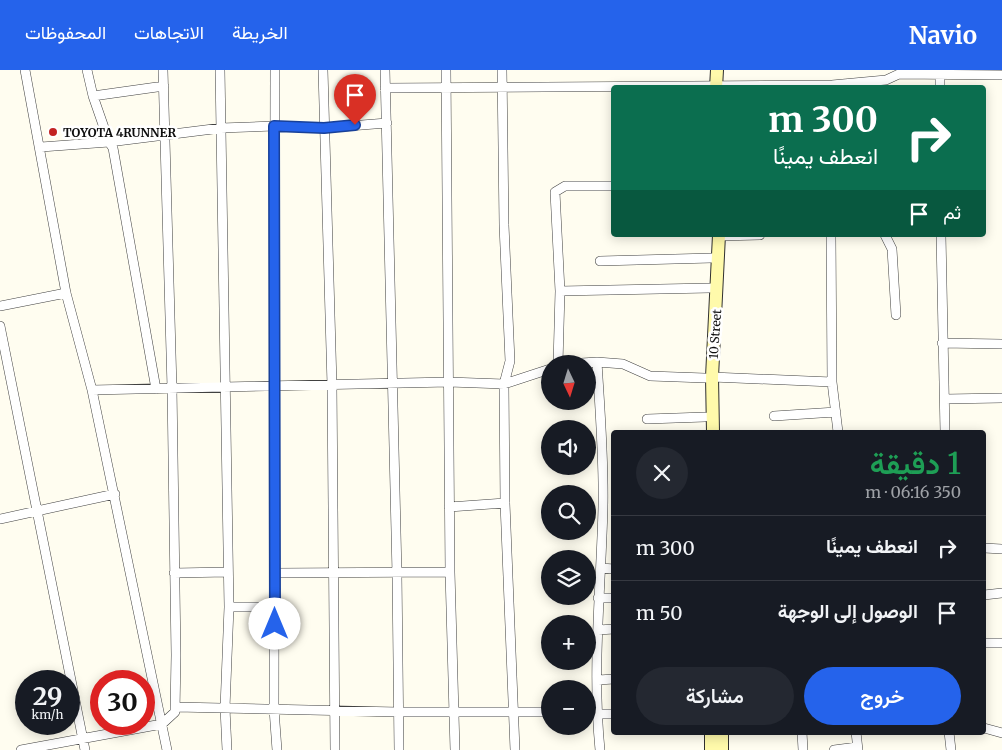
<!DOCTYPE html>
<html lang="ar">
<head>
<meta charset="utf-8">
<style>
	:root { --surface:#171b24; --page:#242831; --text:#f1f3f6; --muted:#9ea1a6; --line:#363941; --accent:#2563eb }
	body { margin:0; font-family:Merriweather,Vazirmatn,serif; background:var(--page); color:var(--text); direction:rtl; height:100vh; display:flex; flex-direction:column; font-size:19px; white-space:nowrap }
	* { box-sizing:border-box; margin:0 }
	p { font-size:16px; color:var(--muted) }
	.icon { flex:none; width:28px; height:28px; fill:none; stroke:currentColor; stroke-width:2; stroke-linecap:round; stroke-linejoin:round }
	.map { position:relative; flex:1; overflow:hidden; direction:ltr }
	.side { position:absolute; left:611px; top:360px; width:375px; height:305px; display:flex; flex-direction:column; background:var(--surface); border-radius:5px; box-shadow:0 2px 12px #0003; direction:rtl }
	.side>* { flex:none }
	.guide { position:absolute; left:611px; top:15px; width:375px; height:152px; border-radius:5px; box-shadow:0 2px 12px #0003; direction:rtl; background:#0b6e4f; color:#fff; overflow:hidden }
	.needle { width:32px; rotate:176deg }
	.tools { position:absolute; left:541px; top:285px; display:grid; gap:10px }
	.tools a { display:grid; place-items:center; width:55px; height:55px; border-radius:50%; background:var(--surface); box-shadow:0 2px 12px #0003; font-size:25px }
	.speed { position:absolute; left:15px; top:600px; display:flex; gap:10px; font-size:25px; font-weight:700; text-align:center }
	.speed>* { display:grid; place-content:center; width:65px; height:65px; border-radius:50%; background:var(--surface); box-shadow:0 2px 12px #0003; line-height:1 }
	.speed small { font-size:12px; font-weight:400 }
	.speed .limit { border:8px solid #d22; background:#fff; color:#111 }
	.pin { position:absolute; display:grid; place-items:center; width:42px; height:42px; color:#fff; margin:-51px -21px; border-radius:50% 50% 50% 0; rotate:-45deg; box-shadow:0 0 5px #0007 }
	.pin .icon { rotate:45deg }
	.me { position:absolute; width:55px; margin:-28px; rotate:0deg; stroke-linejoin:round; filter:drop-shadow(0 0 4px #0008) }
	.turn { display:flex; align-items:center; gap:18px; height:105px; padding:0 25px; font-size:22px }
	.turn .icon { width:65px; height:65px; stroke-width:2.5 }
	.turn b { display:block; font-size:35px; line-height:42px }
	.then { display:flex; align-items:center; height:48px; padding:0 25px; background:#0003; gap:10px; font-size:19px }
	.round { display:grid; place-items:center; flex:none; width:52px; height:52px; border-radius:26px; background:var(--page) }
	.head { display:flex; align-items:center; justify-content:space-between; height:85px; padding:0 25px }
	h1 { font-size:30px; font-weight:600; line-height:38px; color:#1e9e55 }
	.cta { display:flex; gap:10px; margin-top:auto; padding:10px 25px }
	.cta a { flex:1; height:58px; border-radius:30px; background:var(--accent); color:#fff; font-size:20px; font-weight:600; line-height:58px; text-align:center }
	.cta a+a { background:var(--page); color:var(--text) }
	ul { padding:0; list-style:none }
	li { display:flex; align-items:center; gap:15px; height:65px; padding:0 25px; border-top:1px solid var(--line) }
	li div { flex:1 }
	li b { display:block; font-size:19px }
	li em { font-style:normal }
	header { display:flex; align-items:center; gap:30px; box-sizing:border-box; height:70px; padding:0 25px; background:var(--accent); color:#fff }
	header strong { font-size:24px }
	nav { display:flex; gap:28px; margin-inline-start:auto; font-size:18px }
	.map>svg:first-child { display:block }
	.lines { fill:none; stroke-linecap:round; stroke-linejoin:round }
	.street-casing { stroke:#414141; stroke-width:10 }
	.secondary-casing { stroke:#303030; stroke-width:14 }
	.street { stroke:#fff; stroke-width:9 }
	.secondary { stroke:#fffaab; stroke-width:12 }
	.route-casing { stroke:#184099; stroke-width:12 }
	.route { stroke:#2563eb; stroke-width:9 }
	.poi-dot { fill:#c32322; stroke:#fff; stroke-width:2 }
	.labels { text-anchor:middle; dominant-baseline:central; stroke-width:5; stroke-linejoin:round; paint-order:stroke }
	.poi-label { font-size:12px; font-weight:bold; fill:#0e0e0e; stroke:#fff; text-anchor:start }
	.street-label { font-size:12px; fill:#0e0e0e; stroke:#fff }
</style>
</head>
<body>
<header>
<strong>Navio</strong>
<nav><a>الخريطة</a><a>الاتجاهات</a><a>المحفوظات</a></nav>
</header>
<div class="map">
<svg width="1002" height="680" viewBox="0 0 1002 680">
	<rect width="100%" height="100%" fill="#fffdf0"/>
	<g class="lines">
		<g class="street-casing">
			<path id="street" d="M 25,0 L 66,223 L 92,320 L 167,680
				M 87,0 L 93,26 L 109,72 L 113,78 L 156,319
				M 220,0 L 229,537 L 225,638 L 227,680
				M 275,0 L 274,639 L 277,680
				M 323,0 L 332,315 L 335,680
				M 385,0 L 397,504 L 399,680
				M 446,0 L 450,502 L 455,680
				M 502,0 L 504,155 L 510,291 L 504,314 L 505,433 L 515,680
				M 940,0 L 940,18
				M 385,18 L 832,15 L 886,10 L 899,4 L 1002,5
				M 93,26 L 164,16
				M 41,77 L 109,72 L 221,58 L 274,56 L 324,58 L 387,53
				M 831,165 L 832,312 L 838,362
				M 885,165 L 892,179 L 896,245
				M 941,165 L 945,362
				M 719,166 L 760,165
				M 600,191 L 712,188
				M 560,221 L 710,218
				M 0,236 L 66,223
				M 0,256 L 85,680
				M 942,273 L 1002,274
				M 597,292 C 600,340 604,389 603,437 C 601,518 592,599 600,680
				M 558,294 L 560,221 L 555,122 L 565,116 L 614,116
				M 566,294 L 597,292 L 623,294 L 650,306 L 705,308
				M 712,307 L 832,312
				M 92,320 L 449,312 L 504,314 L 550,299
				M 945,329 L 1002,328
				M 774,346 L 836,342
				M 647,349 L 705,347
				M 449,437 L 505,433
				M 0,449 L 115,424
				M 984,478 L 1002,479
				M 601,498 L 614,499
				M 174,503 L 228,502
				M 275,503 L 450,502
				M 984,525 L 1002,523
				M 598,528 L 614,528
				M 229,537 L 276,537
				M 598,560 L 614,559
				M 984,573 L 1002,573
				M 598,610 L 614,609
				M 176,637 L 398,642 L 550,642
				M 588,644 L 614,644
				M 984,658 L 1002,663
				M 802,662 L 803,680
				M 856,662 L 858,680
				M 949,662 L 951,680
				M 21,680 L 162,654 L 175,642 L 176,585 L 172,318 L 163,0
				M 834,680 L 857,677"/>
		</g>
		<g class="secondary-casing">
			<path id="secondary" d="M 716,18 L 717,0
				M 713,362 L 712,307 L 719,165
				M 711,662 L 711,680
				M 722,662 L 722,680"/>
		</g>
		<use href="#street" class="street"/>
		<use href="#secondary" class="secondary"/>
	</g>
	<g class="lines">
		<g class="route-casing">
			<path id="route" d="M 275,554 L 274,56 L 324,58 L 355,55"/>
		</g>
		<use href="#route" class="route"/>
	</g>
	<circle class="poi-dot" cx="53" cy="62" r="5"/>
	<g class="labels">
		<g class="poi-label">
			<text x="63" y="62">TOYOTA 4RUNNER</text>
		</g>
		<g class="street-label">
			<text transform="translate(715 264) rotate(-86)">10 Street</text>
		</g>
	</g>
</svg>
<div class="tools">
<a><svg class="needle" viewBox="-14 -14 28 28"><path d="M0-13l5 13h-10z" fill="#e53935"/><path d="M0 13l5-13h-10z" fill="#9ea1a6"/></svg></a>
<a><svg class="icon" aria-label="sound" viewBox="0 0 24 24"><path d="M4 9h4l5-4v14l-5-4H4zM17 9q2 3 0 6"/></svg></a>
<a><svg class="icon" aria-label="search" viewBox="0 0 24 24"><circle cx="10" cy="10" r="6"/><path d="M15 15l6 6"/></svg></a>
<a><svg class="icon" aria-label="layers" viewBox="0 0 24 24"><path d="M12 4l9 5-9 5-9-5zM3 14l9 5 9-5"/></svg></a>
<a>+</a>
<a>−</a>
</div>
<div class="speed"><div>29<small>km/h</small></div><div class="limit">30</div></div>
<div class="pin" style="left:355px;top:55px;background:#d93025"><svg class="icon" aria-label="arrive" viewBox="0 0 24 24"><path d="M6 21V4h12l-3 4 3 4H6"/></svg></div>
<svg class="me" style="left:275px;top:554px" viewBox="-20 -20 40 40"><circle r="19" fill="#fff"/><path d="M0-13L10 11 0 6-10 11z" fill="#2563eb"/></svg>
<div class="guide">
<div class="turn"><svg class="icon" aria-label="right" viewBox="0 0 24 24"><path d="M7 20v-9h11M14 6l5 5-5 5"/></svg><div><b>300 m</b>انعطف يمينًا</div></div>
<div class="then">ثم<svg class="icon" aria-label="arrive" viewBox="0 0 24 24"><path d="M6 21V4h12l-3 4 3 4H6"/></svg></div>
</div>
<section class="side">
<div class="head"><div><h1>1 دقيقة</h1><p>350 m · 06:16</p></div><a class="round"><svg class="icon" aria-label="close" viewBox="0 0 24 24"><path d="M6 6l12 12M18 6L6 18"/></svg></a></div>
<ul>
<li><svg class="icon" aria-label="right" viewBox="0 0 24 24"><path d="M7 20v-9h11M14 6l5 5-5 5"/></svg><div><b>انعطف يمينًا</b></div><em>300 m</em></li>
<li><svg class="icon" aria-label="arrive" viewBox="0 0 24 24"><path d="M6 21V4h12l-3 4 3 4H6"/></svg><div><b>الوصول إلى الوجهة</b></div><em>50 m</em></li>
</ul>
<div class="cta"><a>خروج</a><a>مشاركة</a></div>
</section>
</div>
</body>
</html>
